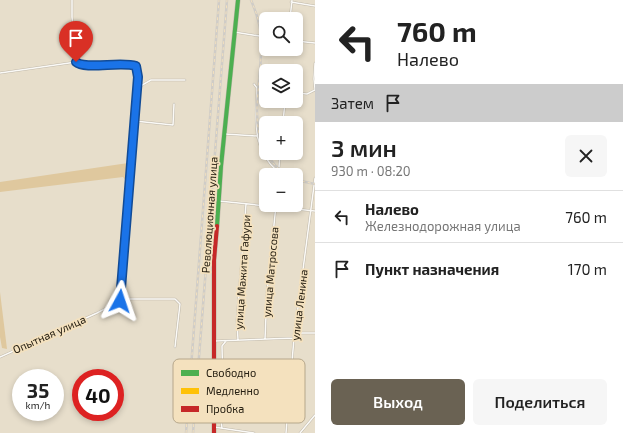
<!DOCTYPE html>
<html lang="ru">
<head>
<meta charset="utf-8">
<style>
	:root { --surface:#fff; --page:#f6f6f6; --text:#222; --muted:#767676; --line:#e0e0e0; --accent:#6a6253 }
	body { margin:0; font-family:"Exo 2",sans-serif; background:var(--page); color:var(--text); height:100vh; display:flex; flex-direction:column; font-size:15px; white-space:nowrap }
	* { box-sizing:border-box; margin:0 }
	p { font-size:13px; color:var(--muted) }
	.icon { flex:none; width:22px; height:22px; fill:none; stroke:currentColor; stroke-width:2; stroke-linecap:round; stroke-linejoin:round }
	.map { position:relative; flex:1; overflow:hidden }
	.side { display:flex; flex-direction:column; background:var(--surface); width:308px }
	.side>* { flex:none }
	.banner { background:#fff; color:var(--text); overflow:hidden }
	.controls { position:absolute; left:259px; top:12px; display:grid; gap:8px }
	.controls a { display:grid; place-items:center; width:44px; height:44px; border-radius:6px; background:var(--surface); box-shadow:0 2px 6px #0003; font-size:20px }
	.speed { position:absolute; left:12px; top:369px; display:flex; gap:8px; font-size:20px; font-weight:700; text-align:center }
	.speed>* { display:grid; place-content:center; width:52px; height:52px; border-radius:50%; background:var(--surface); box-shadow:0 2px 6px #0003; line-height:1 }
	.speed small { font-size:10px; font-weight:400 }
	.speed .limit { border:6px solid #d22; background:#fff; color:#111 }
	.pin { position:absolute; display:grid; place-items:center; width:34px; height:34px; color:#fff; margin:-41px -17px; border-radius:50% 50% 50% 0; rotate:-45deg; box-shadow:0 0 4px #0007 }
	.pin .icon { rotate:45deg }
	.me { position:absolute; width:44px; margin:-22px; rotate:5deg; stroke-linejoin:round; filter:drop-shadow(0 0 3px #0008) }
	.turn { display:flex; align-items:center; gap:14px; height:84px; padding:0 16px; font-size:18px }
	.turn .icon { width:52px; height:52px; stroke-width:2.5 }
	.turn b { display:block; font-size:28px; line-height:34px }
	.then { display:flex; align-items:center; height:38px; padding:0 16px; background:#0003; gap:8px; font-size:15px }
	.round { display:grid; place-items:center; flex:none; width:42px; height:42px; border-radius:6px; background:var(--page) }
	.head { display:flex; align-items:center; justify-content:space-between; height:68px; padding:0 16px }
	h1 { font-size:24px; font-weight:600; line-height:30px }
	.cta { display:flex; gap:8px; margin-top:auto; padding:8px 16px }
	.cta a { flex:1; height:46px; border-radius:6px; background:var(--accent); color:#fff; font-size:16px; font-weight:600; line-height:46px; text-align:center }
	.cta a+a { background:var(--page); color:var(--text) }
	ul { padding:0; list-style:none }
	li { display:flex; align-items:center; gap:12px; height:52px; padding:0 16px; border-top:1px solid var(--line) }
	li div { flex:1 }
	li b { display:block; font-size:15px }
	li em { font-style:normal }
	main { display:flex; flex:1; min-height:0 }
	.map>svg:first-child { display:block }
	.green { fill:#dfc89e }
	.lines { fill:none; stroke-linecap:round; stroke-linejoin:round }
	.street-casing { stroke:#c0b9ab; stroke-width:2.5 }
	.fast-casing { stroke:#c0b9ab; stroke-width:5 }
	.slow-casing { stroke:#c0b9ab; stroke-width:5 }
	.jam-casing { stroke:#c0b9ab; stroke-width:5 }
	.street { stroke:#fbfaf7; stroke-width:1.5 }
	.fast { stroke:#4caf50; stroke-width:4 }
	.slow { stroke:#ffc107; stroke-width:4 }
	.jam { stroke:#c62828; stroke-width:4 }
	.rail-casing { stroke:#cfccc7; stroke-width:2.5 }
	.rail { stroke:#f4e1be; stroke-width:1; stroke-dasharray:3; stroke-linecap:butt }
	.route-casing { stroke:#114b97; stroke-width:10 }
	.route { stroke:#1a73e8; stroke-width:7 }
	.labels { text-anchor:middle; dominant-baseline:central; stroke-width:3.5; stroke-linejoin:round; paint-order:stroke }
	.street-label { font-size:11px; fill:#272013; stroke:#f4e1be }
	.key { fill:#f4e1be; stroke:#b6a78b; stroke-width:1 }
	.key-label { font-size:11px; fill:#272013 }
</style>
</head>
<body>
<main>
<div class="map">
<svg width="315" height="433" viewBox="0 0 315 433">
	<rect width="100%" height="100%" fill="#e7decb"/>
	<path class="green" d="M 128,163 L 129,173 L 127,182 L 123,177 L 0,192 L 0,182 Z
		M 0,292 L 7,349 L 2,348 L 0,337 Z"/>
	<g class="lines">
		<g class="street-casing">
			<path id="street" d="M 291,2 L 315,6
				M 290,19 L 292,0
				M 234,32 L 266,37
				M 296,41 L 315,43
				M 315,63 L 314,79 L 315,89
				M 0,73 L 76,62 L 72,17 L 72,0
				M 254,84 L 257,88 C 256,120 251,148 278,172 L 279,175
				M 137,88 L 151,80 L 185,80
				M 260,93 L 266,92
				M 296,93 L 307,94 L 315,90
				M 135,121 L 173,125 L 174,104
				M 283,123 L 285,101
				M 225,134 L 257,136
				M 279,167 L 280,153
				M 219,201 L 315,211
				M 295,333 L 315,333
				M 265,339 L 267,293 L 276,205
				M 238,340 L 237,320 L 246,204
				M 215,341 L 294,338
				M 0,357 L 97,313 L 120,301 L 125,299 L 175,299 L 180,304 L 175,347
				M 224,392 L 289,402
				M 214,427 L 254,433
				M 222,428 L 219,404 L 223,392 L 222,346 L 226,341
				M 286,433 L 294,338 L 315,178
				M 300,433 L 315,415"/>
		</g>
		<g class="fast-casing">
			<path id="fast" d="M 217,226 L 221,166 L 238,0"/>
		</g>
		<g class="slow-casing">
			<path id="slow" d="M 76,62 C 93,70 117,62 136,66 L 138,77 L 120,301"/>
		</g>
		<g class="jam-casing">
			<path id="jam" d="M 214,433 L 214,260 L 217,226"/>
		</g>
		<use href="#street" class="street"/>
		<use href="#fast" class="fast"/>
		<use href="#slow" class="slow"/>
		<use href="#jam" class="jam"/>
		<g class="rail-casing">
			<path id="rail" d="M 251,0 C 256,12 261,25 261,38 C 264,87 239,140 286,175
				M 296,180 L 315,184
				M 186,433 L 219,0
				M 193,433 L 227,0"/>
		</g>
		<use href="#rail" class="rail"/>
	</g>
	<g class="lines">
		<g class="route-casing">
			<path id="route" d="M 76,62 C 85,70 121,61 136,66 L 138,77 L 120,301"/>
		</g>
		<use href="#route" class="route"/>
	</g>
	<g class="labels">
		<g class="street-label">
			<text transform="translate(209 215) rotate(-86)">Революционная улица</text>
			<text transform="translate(242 272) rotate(-86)">улица Мажита Гафури</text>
			<text transform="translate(270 272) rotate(-85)">улица Матросова</text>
			<text transform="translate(299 305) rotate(-83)">улица Ленина</text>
			<text transform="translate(49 334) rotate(-24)">Опытная улица</text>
		</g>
	</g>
	<rect x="173" y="359" width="132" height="64" rx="6" class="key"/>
	<rect x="181" y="370" width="18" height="6" fill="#4caf50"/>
	<rect x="181" y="388" width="18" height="6" fill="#ffc107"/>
	<rect x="181" y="406" width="18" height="6" fill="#c62828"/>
	<g class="key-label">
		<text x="206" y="377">Свободно</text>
		<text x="206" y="395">Медленно</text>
		<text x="206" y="413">Пробка</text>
	</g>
</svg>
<div class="controls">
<a><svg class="icon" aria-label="search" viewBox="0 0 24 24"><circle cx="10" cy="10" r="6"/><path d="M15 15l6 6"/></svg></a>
<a><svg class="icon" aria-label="layers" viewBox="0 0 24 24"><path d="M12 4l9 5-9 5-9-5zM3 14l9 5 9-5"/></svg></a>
<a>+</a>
<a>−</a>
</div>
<div class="speed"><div>35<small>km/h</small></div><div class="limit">40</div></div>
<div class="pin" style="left:76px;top:62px;background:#d93025"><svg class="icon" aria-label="arrive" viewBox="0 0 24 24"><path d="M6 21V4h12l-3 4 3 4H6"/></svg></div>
<svg class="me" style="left:120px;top:301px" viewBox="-20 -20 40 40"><path d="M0-17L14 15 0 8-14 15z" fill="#1a73e8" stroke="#fff" stroke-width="4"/></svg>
</div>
<section class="side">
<div class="banner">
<div class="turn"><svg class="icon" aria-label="left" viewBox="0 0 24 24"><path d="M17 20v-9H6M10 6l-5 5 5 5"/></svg><div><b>760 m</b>Налево</div></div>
<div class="then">Затем<svg class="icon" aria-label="arrive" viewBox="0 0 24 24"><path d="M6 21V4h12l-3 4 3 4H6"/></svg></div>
</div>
<div class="head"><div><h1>3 мин</h1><p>930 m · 08:20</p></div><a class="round"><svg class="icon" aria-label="close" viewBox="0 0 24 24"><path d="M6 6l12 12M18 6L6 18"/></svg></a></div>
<ul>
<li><svg class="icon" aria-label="left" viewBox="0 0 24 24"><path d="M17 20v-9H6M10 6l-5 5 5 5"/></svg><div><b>Налево</b><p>Железнодорожная улица</p></div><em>760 m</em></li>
<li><svg class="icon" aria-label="arrive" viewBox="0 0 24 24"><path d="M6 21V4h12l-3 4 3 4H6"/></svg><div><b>Пункт назначения</b></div><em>170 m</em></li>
</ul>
<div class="cta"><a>Выход</a><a>Поделиться</a></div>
</section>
</main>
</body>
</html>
